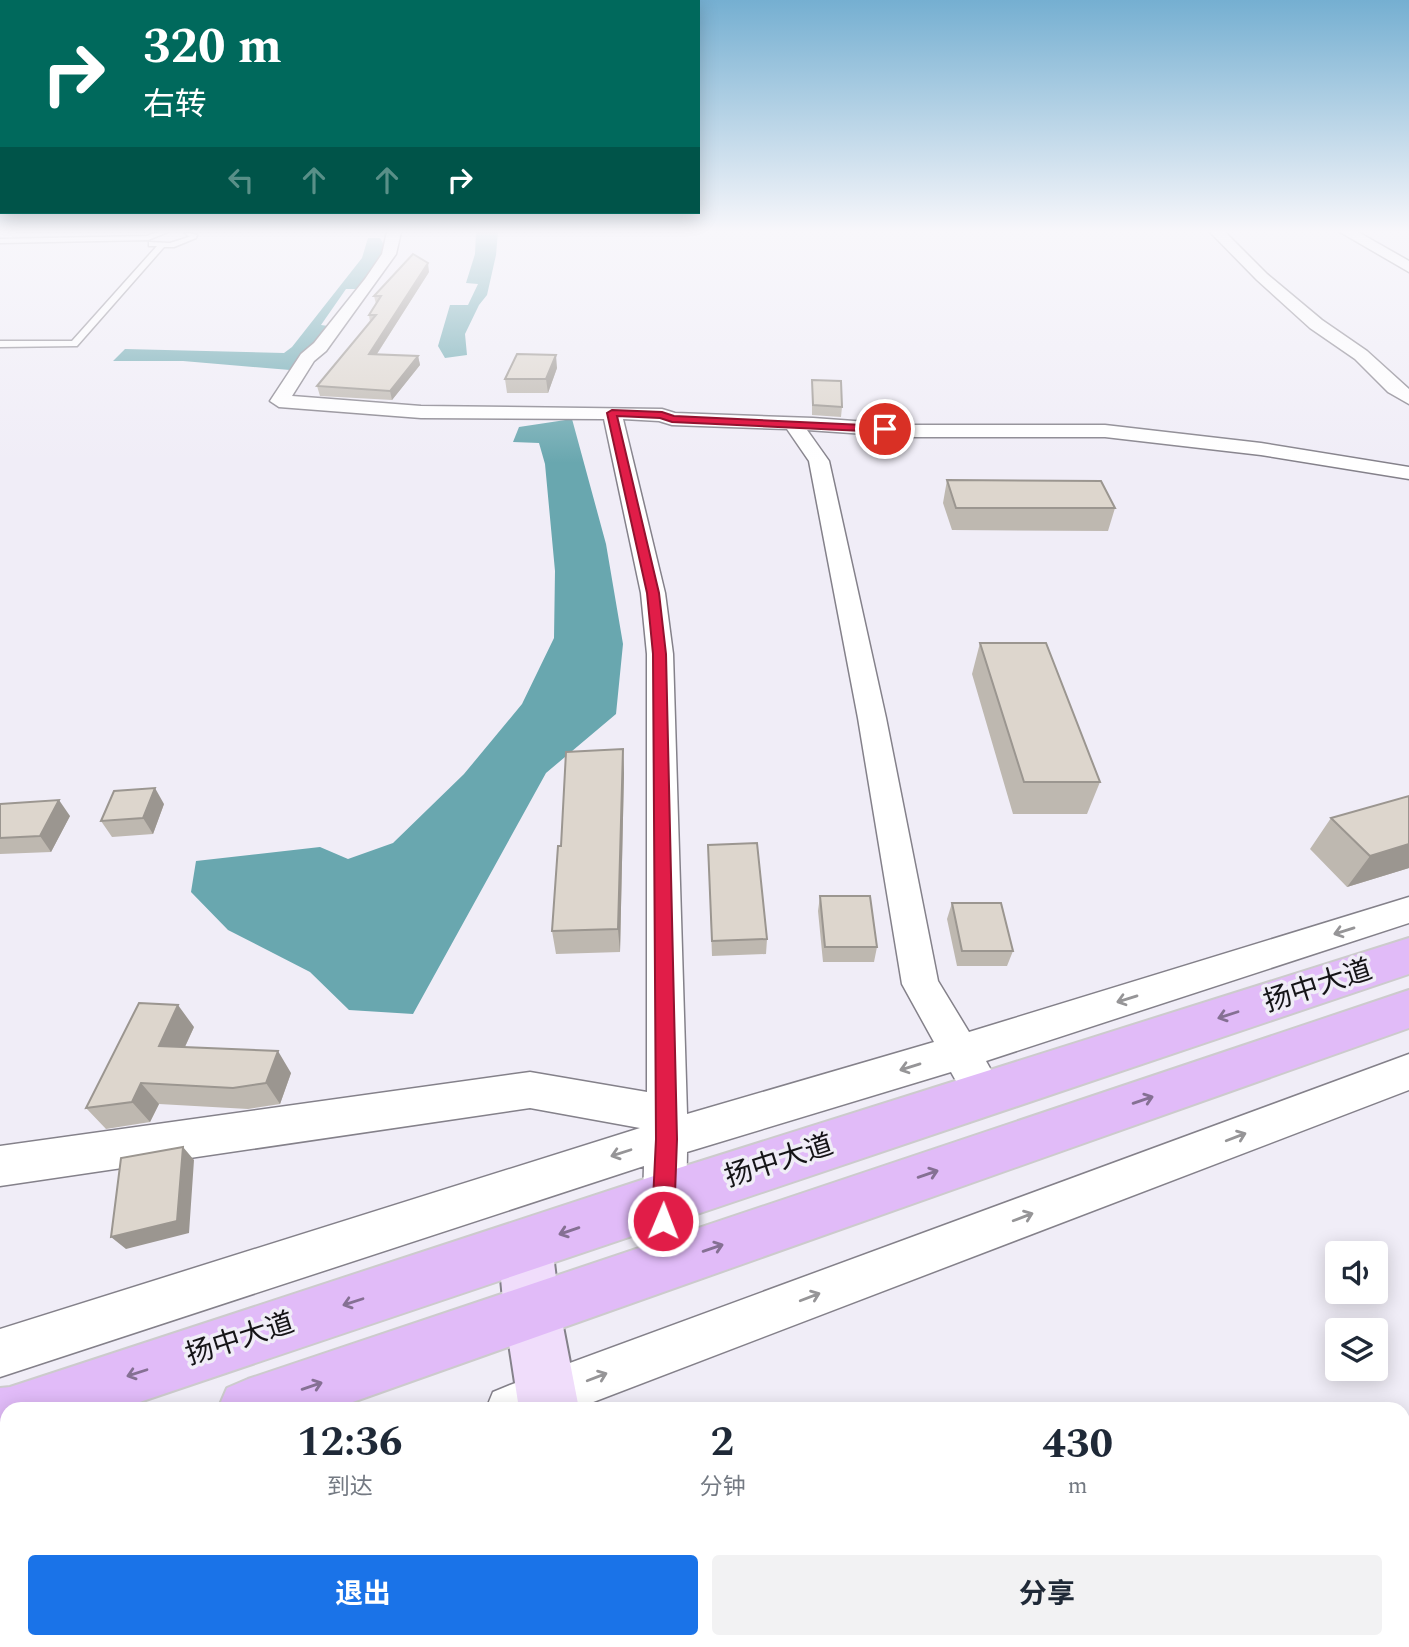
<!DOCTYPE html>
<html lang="zh">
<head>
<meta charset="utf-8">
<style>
	:root { --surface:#fff; --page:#f2f2f3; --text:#1f2937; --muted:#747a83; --accent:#1a73e8 }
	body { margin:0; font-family:Spectral,"Noto Sans SC",serif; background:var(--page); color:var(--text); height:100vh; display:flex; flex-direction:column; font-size:26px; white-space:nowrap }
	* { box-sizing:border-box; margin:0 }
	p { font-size:23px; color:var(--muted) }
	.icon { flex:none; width:38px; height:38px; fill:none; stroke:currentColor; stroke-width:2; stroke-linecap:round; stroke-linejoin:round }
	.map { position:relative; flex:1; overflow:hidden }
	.panel { position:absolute; left:0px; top:1402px; width:1410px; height:247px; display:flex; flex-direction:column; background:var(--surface); border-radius:21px 21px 0 0; box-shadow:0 4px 18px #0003 }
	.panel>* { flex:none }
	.guide { position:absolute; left:0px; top:0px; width:700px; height:214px; box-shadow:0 4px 18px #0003; background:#00695c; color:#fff; overflow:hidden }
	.buttons { position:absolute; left:1325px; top:1241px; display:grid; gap:14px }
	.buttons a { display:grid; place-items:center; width:63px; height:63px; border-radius:7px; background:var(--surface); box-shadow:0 4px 18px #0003; font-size:35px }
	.pin { position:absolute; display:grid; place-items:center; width:60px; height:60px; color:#fff; margin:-30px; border:4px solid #fff; border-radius:50%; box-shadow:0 2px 7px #0007 }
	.me { position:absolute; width:77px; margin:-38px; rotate:1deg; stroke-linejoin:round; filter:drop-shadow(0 0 5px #0008) }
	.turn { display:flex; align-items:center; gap:24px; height:147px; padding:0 28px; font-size:32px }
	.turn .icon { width:91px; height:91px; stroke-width:2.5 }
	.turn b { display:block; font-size:49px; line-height:60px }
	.lanes { display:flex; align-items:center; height:66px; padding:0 28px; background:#0003; justify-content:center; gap:35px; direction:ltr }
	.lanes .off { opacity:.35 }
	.eta { display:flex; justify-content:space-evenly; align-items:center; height:119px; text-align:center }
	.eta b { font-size:42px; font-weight:700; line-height:49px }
	.button { display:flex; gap:14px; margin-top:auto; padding:14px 28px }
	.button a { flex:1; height:80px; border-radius:7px; background:var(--accent); color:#fff; font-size:28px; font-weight:700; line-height:80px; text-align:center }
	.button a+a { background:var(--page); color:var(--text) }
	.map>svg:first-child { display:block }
	.water { fill:#69a7af }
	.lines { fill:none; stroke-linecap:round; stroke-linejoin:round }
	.lane-casing { stroke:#84818a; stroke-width:3 }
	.street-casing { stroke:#84818a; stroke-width:3 }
	.secondary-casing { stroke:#84818a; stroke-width:4 }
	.primary-casing { stroke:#cccbcc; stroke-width:4 }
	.lane { fill:#fff; fill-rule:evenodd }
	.street { fill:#fff; fill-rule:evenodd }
	.secondary { fill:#f0ddfb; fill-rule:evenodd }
	.primary { fill:#e1bbf8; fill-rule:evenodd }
	.wall { fill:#beb8b0 }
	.shaded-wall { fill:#9b9690 }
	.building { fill:#ddd6cd; stroke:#9b9690; stroke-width:2 }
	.oneway { stroke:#969597 }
	.oneway2 { stroke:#857093 }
	.route { fill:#e11d48; stroke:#92132f; stroke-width:2 }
	.labels { text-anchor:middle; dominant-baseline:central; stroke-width:7; stroke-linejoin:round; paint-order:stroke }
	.near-street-label { font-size:28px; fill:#151417; stroke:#f0edf7 }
</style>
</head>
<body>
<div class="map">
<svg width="1409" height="1647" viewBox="0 0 1409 1647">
	<rect width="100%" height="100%" fill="#f0edf7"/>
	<path class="water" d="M 476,232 L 498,232 L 496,255 L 487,295 L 479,305 L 465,334 L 467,355 L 445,358 L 438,346 L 450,305 L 468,305 L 478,284 L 466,283 L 475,254 Z
		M 368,238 L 380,238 L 384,245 L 381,257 L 358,289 L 346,289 L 321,325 L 328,326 L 319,340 L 290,370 L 183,361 L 113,361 L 125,349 L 284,353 L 292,347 L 362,258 Z
		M 572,419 L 606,544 L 623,644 L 616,714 L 546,773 L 413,1014 L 349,1010 L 310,972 L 228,930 L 191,892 L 196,861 L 320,847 L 348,859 L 393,843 L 464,774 L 522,704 L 554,638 L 555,571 L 545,464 L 539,443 L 513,442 L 519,427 Z"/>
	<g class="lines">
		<g class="lane-casing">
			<path id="lane" d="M 158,232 L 168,232 L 148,240 L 0,243 L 0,239 L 147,236 Z
				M 184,232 L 197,235 L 196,238 L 174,247 L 164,247 L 77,346 L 0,347 L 0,341 L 72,341 L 157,246 L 149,246 L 149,242 L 170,243 L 189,237 Z"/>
		</g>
		<g class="street-casing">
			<path id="street" d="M 387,232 L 401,232 L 396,254 L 326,351 L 314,361 L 292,396 L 421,406 L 662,409 L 675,413 L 813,418 L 909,425 L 1105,425 L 1261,443 L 1409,467 L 1409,479 L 1261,455 L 1105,437 L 909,437 L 807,430 L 829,461 L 886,718 L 938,981 L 969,1032 L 1409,897 L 1409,923 L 986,1061 L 1005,1095 L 999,1108 L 985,1113 L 971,1108 L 951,1072 L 687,1152 L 685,1266 L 679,1282 L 663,1288 L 647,1282 L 641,1266 L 644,1166 L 0,1377 L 0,1329 L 640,1128 L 530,1108 L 0,1186 L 0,1146 L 530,1072 L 647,1092 L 647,654 L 641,593 L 604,419 L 421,418 L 279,407 L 270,401 L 301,354 L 314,343 L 365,279 L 382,254 ZM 623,419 L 659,421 L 672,425 L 787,429 L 809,461 L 858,718 L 902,984 L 934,1042 L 687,1114 L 673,654 L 665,593 Z
				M 1210,232 L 1225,232 L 1267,274 L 1322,320 L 1367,351 L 1409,389 L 1409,404 L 1388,392 L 1355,359 L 1310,328 L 1257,280 Z
				M 1340,232 L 1358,232 L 1409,261 L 1409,272 Z
				M 1409,1054 L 1409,1090 L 575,1409 L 486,1409 L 493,1392 L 510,1385 Z
				M 7,1565 L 7,1619 L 0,1621 L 0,1567 Z"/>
		</g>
		<g class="secondary-casing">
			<path id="secondary" d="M 525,1219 L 544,1227 L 552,1246 L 560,1311 L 579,1409 L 519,1409 L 504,1311 L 498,1246 L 506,1227 Z
				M 557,1642 L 625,1642 L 626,1647 L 558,1647 Z"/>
		</g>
		<g class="primary-casing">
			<path id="primary" d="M 1409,938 L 1409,974 L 119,1409 L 7,1409 L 7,1446 L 0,1448 L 0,1388 L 10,1387 L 663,1173 Z
				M 1409,990 L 1409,1028 L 333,1409 L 218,1409 L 227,1388 L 248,1379 Z
				M 7,1461 L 7,1523 L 0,1525 L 0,1463 Z"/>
		</g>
		<use href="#lane" class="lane"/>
		<use href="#street" class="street"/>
		<use href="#secondary" class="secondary"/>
		<use href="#primary" class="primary"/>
	</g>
	<path class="wall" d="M 429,272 L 377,354 L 418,356 L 420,365 L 392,400 L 320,396 L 317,386 L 370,322 L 369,315 L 376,304 L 374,296 Z
		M 557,368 L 548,393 L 507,393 L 505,379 Z
		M 812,380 L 842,407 L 841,417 L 812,415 Z
		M 947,480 L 1115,508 L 1108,531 L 952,530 L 943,503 Z
		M 980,643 L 1100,782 L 1087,814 L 1013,814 L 972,674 Z
		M 623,749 L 624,773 L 620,952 L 556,954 L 552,931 L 561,846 Z
		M 0,804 L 70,816 L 51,852 L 0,854 Z
		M 164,804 L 153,834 L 112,837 L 101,821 Z
		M 1331,818 L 1409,868 L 1347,887 L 1310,849 Z
		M 708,845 L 767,939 L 766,954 L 712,956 Z
		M 820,896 L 877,947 L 874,962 L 823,962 L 818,911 Z
		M 952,903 L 1013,951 L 1007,966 L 957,966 L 947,919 Z
		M 194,1027 L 185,1047 L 291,1073 L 280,1104 L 248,1109 L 159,1104 L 150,1122 L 106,1129 L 86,1108 Z"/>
	<path class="shaded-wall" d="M 428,263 L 429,272 L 371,363 L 369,354 Z
		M 556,355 L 557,368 L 548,393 L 546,379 Z
		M 418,356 L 420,365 L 392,400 L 390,391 Z
		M 623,749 L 624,773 L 620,952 L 618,929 Z
		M 155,788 L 164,804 L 153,834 L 143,818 Z
		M 59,800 L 70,816 L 51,852 L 40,836 Z
		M 1409,844 L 1409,868 L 1347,887 L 1370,856 Z
		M 178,1005 L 194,1027 L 175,1068 L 159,1046 Z
		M 278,1051 L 291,1073 L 280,1104 L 266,1083 Z
		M 141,1083 L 159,1104 L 150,1122 L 132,1102 Z
		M 183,1147 L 194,1160 L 189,1233 L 126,1249 L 111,1237 Z
		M 437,1642 L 448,1642 L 449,1647 L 438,1647 Z"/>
	<path class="building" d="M 413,254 L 428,263 L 369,354 L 418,356 L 390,391 L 317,386 L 376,315 L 369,315 L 381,296 L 374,296 Z
		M 517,354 L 556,355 L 546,379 L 505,379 Z
		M 812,380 L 841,381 L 842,407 L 813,405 Z
		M 947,480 L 1101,481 L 1115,508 L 956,508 Z
		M 980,643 L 1046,643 L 1100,782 L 1024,782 Z
		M 623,749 L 618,929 L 552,931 L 558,846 L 561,846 L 566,752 Z
		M 155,788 L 143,818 L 101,821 L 114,791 Z
		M 1409,796 L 1409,844 L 1370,856 L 1331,818 Z
		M 59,800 L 40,836 L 0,838 L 0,804 Z
		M 757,843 L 767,939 L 712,941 L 708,845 Z
		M 820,896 L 870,896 L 877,947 L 825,947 Z
		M 952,903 L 1001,903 L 1013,951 L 962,951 Z
		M 139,1003 L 178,1005 L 159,1046 L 278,1051 L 266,1083 L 233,1088 L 141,1083 L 132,1102 L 86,1108 Z
		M 183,1147 L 177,1221 L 111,1237 L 121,1158 Z
		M 333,1642 L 437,1642 L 438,1647 L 319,1647 Z
		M 1227,1642 L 1327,1642 L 1330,1647 L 1201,1647 Z"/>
	<defs><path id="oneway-shaft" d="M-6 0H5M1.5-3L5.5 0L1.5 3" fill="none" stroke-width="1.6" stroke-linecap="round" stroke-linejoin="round" transform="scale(1.75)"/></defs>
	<g class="oneway">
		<use href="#oneway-shaft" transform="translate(1344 931) rotate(163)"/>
		<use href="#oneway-shaft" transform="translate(1127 999) rotate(163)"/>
		<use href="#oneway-shaft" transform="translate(910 1067) rotate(163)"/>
		<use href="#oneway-shaft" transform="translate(1236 1137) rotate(-21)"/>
		<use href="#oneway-shaft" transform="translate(621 1153) rotate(162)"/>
		<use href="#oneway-shaft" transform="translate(1023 1217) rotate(-21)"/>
		<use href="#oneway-shaft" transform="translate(810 1297) rotate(-21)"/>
		<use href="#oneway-shaft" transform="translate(597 1377) rotate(-21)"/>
	</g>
	<g class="oneway2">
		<use href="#oneway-shaft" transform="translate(1228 1015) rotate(162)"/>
		<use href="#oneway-shaft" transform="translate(1143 1100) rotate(-19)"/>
		<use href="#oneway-shaft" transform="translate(928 1174) rotate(-19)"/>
		<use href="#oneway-shaft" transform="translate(569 1231) rotate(161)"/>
		<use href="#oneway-shaft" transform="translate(713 1248) rotate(-19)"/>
		<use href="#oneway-shaft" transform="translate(353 1302) rotate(162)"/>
		<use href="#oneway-shaft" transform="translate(137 1373) rotate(162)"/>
		<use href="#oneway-shaft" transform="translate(312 1386) rotate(-19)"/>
	</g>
	<linearGradient id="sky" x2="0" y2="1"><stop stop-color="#75afd1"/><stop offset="0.5" stop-color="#f8f7fb"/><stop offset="1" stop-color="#f8f7fb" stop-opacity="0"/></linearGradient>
	<rect width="1409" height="463" fill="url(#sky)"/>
	<path class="route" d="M 612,410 L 662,412 L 674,416 L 885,426 L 890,429 L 885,432 L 672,422 L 660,418 L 617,416 L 659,593 L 666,654 L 677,1139 L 674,1221 L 671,1229 L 663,1232 L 655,1229 L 652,1221 L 656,1139 L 653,654 L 647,593 L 607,413 Z"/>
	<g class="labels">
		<g class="near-street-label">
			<text transform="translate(1318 986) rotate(-18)">扬中大道</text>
			<text transform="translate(779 1161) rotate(-18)">扬中大道</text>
			<text transform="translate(240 1339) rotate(-18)">扬中大道</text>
		</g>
	</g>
</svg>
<div class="buttons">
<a><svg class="icon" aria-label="sound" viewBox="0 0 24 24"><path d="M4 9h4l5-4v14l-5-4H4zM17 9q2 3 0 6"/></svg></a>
<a><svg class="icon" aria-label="layers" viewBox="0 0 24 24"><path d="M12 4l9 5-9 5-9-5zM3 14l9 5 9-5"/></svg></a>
</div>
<div class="pin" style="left:885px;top:429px;background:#d93025"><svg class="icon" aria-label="arrive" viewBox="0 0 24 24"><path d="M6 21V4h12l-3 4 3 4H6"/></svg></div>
<svg class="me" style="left:663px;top:1221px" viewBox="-20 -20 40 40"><circle r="17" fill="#e11d48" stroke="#fff" stroke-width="3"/><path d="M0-11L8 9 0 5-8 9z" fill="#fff"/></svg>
<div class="guide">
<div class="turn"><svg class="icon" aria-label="right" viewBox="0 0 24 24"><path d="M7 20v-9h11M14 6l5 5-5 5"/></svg><div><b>320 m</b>右转</div></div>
<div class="lanes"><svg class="icon off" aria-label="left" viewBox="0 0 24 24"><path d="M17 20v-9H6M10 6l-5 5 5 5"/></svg><svg class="icon off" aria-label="ahead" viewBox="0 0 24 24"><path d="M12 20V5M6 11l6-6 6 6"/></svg><svg class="icon off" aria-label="ahead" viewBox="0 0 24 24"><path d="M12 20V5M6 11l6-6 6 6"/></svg><svg class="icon" aria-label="right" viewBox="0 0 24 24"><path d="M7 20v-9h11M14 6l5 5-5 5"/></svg></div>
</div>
<section class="panel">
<div class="eta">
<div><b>12:36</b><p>到达</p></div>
<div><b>2</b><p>分钟</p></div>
<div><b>430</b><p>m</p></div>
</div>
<div class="button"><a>退出</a><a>分享</a></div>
</section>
</div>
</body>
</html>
